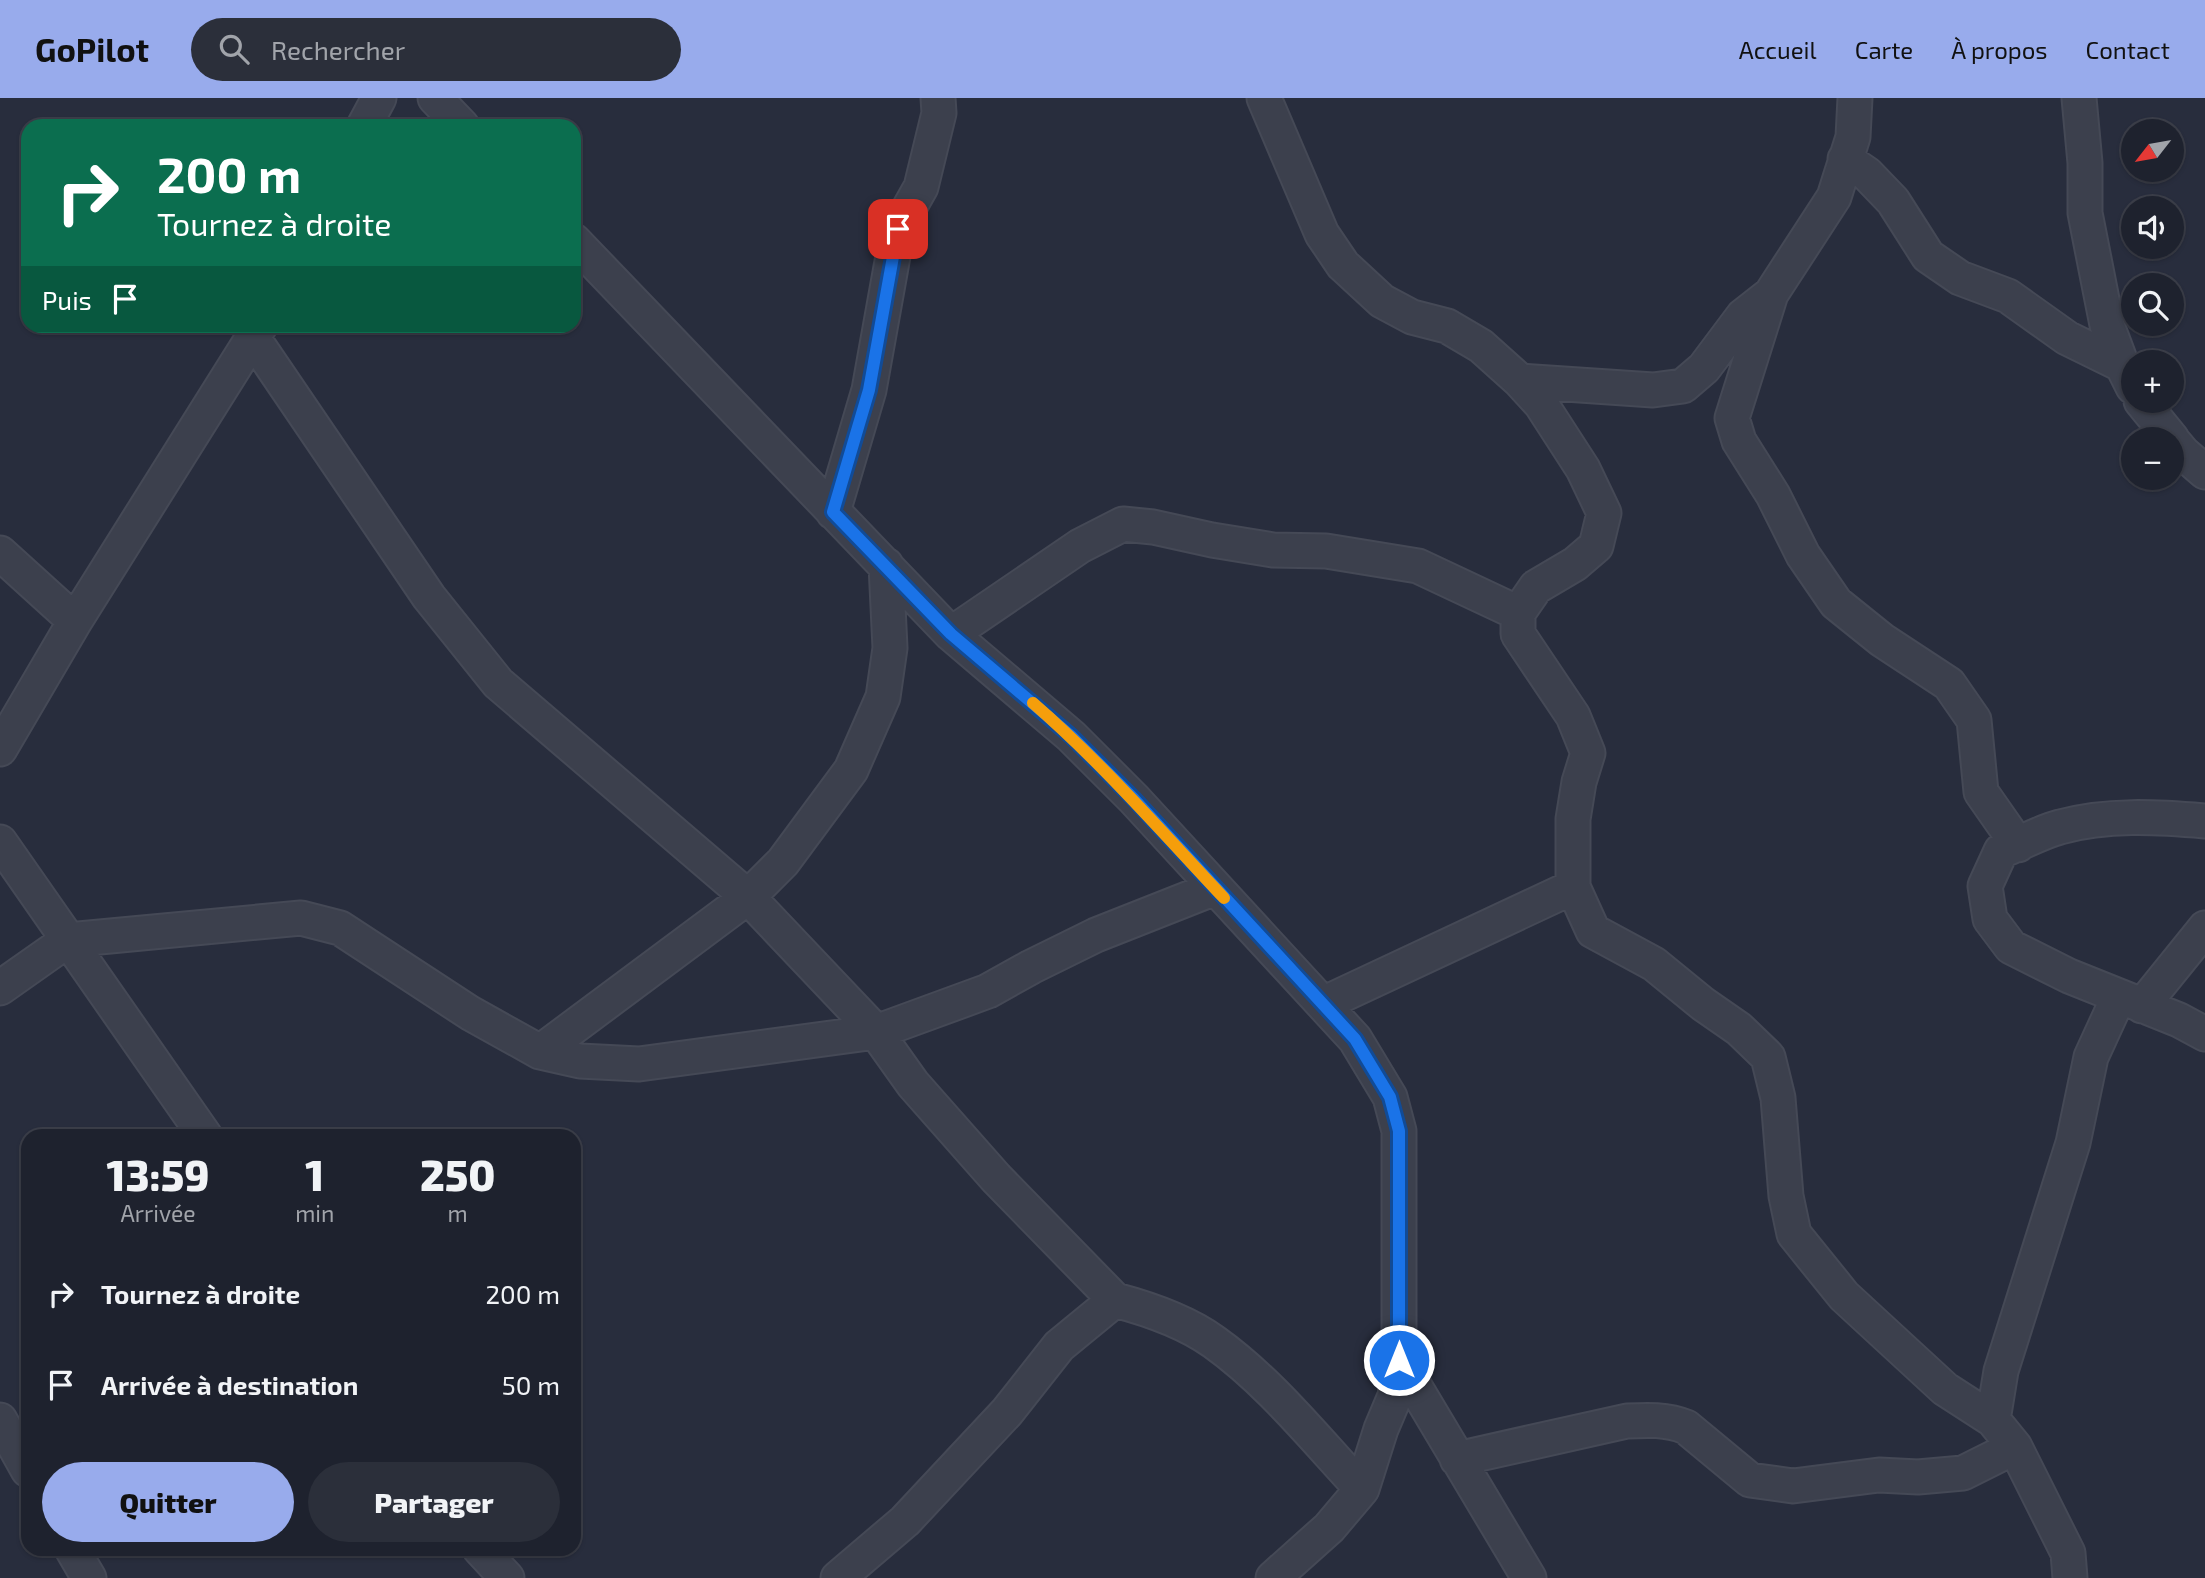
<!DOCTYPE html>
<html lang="fr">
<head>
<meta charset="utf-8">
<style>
	:root { --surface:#1e222e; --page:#2b2f3a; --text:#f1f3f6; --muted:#a1a4aa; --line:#3c3f4a; --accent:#98abec }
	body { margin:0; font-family:"Exo 2",sans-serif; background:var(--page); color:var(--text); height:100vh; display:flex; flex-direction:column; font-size:26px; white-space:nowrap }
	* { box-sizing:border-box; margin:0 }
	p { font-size:23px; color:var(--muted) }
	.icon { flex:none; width:38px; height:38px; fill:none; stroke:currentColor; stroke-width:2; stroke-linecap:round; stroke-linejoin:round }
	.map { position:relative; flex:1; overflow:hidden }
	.details { position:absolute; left:21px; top:1031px; width:560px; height:427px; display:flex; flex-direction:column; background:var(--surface); border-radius:21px; box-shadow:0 2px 5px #0004,0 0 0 2px var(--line) }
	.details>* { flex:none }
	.guide { position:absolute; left:21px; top:21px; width:560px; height:214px; border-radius:21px; box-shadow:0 2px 5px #0004,0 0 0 2px var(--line); background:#0b6e4f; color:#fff; overflow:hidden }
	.needle { width:46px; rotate:239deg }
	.fabs { position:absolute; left:2121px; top:21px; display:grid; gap:14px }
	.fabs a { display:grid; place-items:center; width:63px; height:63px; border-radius:50%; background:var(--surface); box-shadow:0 2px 5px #0004,0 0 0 2px var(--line); font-size:35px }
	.pin { position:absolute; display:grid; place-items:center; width:60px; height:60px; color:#fff; margin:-30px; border-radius:14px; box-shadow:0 4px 10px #0006 }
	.me { position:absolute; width:77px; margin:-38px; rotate:0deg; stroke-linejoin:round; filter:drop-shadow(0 0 5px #0008) }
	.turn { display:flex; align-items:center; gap:24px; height:147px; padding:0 21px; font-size:32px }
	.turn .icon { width:91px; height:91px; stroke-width:2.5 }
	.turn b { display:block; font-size:49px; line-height:60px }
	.then { display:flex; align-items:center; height:66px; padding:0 21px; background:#0003; gap:14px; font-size:26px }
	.eta { display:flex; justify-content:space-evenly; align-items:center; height:119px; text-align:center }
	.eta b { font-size:42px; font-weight:800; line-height:49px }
	.action { display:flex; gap:14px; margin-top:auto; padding:14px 21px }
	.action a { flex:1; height:80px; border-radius:42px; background:var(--accent); color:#111; font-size:28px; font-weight:800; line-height:80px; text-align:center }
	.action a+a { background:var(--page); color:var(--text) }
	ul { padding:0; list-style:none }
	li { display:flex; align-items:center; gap:21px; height:91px; padding:0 21px }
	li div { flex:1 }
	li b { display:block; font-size:26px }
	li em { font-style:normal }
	header { display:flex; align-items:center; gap:42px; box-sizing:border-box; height:98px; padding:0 35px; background:var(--accent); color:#111 }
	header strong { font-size:33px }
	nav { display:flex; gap:38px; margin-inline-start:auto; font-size:24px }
	.search { width:490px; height:63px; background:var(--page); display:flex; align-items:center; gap:18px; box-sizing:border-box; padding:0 24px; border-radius:38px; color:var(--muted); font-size:26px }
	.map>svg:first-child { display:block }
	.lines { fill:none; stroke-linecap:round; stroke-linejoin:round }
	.street-casing { stroke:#454956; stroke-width:37 }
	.street { stroke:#3c404d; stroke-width:33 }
	.route-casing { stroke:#114b97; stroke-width:18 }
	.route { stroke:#1a73e8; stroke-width:12 }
	.slow { stroke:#f59e0b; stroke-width:12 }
</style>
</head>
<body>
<header>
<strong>GoPilot</strong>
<div class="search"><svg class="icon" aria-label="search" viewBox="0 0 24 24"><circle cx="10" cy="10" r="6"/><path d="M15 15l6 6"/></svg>Rechercher</div>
<nav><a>Accueil</a><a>Carte</a><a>À propos</a><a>Contact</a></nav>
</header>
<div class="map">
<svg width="2205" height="1480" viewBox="0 0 2205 1480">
	<rect width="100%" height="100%" fill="#282d3d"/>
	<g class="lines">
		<g class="street-casing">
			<path id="street" d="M 435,0 L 462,28
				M 1264,0 L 1322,136 L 1343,167 L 1382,203 L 1412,219 L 1447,228 L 1481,248 L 1520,283 L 1541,306 L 1583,371 L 1604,415 L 1596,448 L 1575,466 L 1536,489 L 1518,515 L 1518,536 L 1573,618 L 1588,655 L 1579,684 L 1573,721 L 1573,789 L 1593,833 L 1654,866 L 1703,906 L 1739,931 L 1768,959 L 1778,1000 L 1786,1098 L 1794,1136 L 1844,1198 L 1945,1291 L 1993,1322 L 2015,1349 L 2068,1455 L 2070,1480
				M 2079,0 L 2085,65 L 2085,115 L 2107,227 L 2122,267 L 2133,289
				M 364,28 L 379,0
				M 1845,61 L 1867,76 L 1893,103 L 1928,158 L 1960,180 L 2008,198 L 2067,240 L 2122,267
				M 574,143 L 951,536 L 1071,638 L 1134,701 L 1355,941 L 1390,999 L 1399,1033 L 1399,1262 L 1395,1298 L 1381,1331 L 1362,1391 L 1329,1430 L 1273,1480
				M 1771,196 L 1732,320 L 1739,343 L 1773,397 L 1803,457 L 1836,505 L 1882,542 L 1949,586 L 1974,622 L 1981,694 L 2018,747
				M 253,240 L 429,499 L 498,585 L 748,799 L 876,934 L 913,986 L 996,1080 L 1115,1202
				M 1520,283 L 1653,292 L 1683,288 L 1704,270 L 1743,218 L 1771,196 L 1834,99 L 1853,39 L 1855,0
				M 2141,303 L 2172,341
				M 2172,342 L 2183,355 L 2205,374
				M 833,414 L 869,292 L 898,130 L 921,89 L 939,15 L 938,0
				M 0,455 L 75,523
				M 951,536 L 1080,448 L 1123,426 L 1153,429 L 1212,442 L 1273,452 L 1326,453 L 1418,468 L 1518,515
				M 0,651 L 75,523 L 260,228
				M 2205,723 C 2157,719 2107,716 2060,729 C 2040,734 2021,746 2001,753 L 1985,788 L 1990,821 L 2011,849 L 2069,878 L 2179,922 L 2205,936
				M 0,744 L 205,1038
				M 0,890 L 68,842 L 301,820 L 340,830 L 470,915 L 540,954 L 580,963 L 639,966 L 876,934 L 988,893 L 1031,869 L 1096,837 L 1215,790
				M 1323,906 L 1573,789
				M 2142,908 L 2205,830
				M 540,954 L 748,799 L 783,764 L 851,672 L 883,599 L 890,550 L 886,467
				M 1399,1262 L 1529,1480
				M 0,1322 L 28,1372
				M 1993,1322 L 2001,1273 L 2073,1045 L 2091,959 L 2119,898
				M 1457,1361 L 1627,1323 C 1647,1322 1667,1321 1686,1329 L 1750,1382 L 1793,1388 L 1879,1377 L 1918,1379 L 1963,1375 L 2015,1349
				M 72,1451 L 89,1480
				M 480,1451 L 507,1480
				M 838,1480 L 905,1423 L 1007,1314 L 1059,1248 L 1115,1202 C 1149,1211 1185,1223 1214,1244 C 1270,1284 1315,1341 1362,1391"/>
		</g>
		<use href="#street" class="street"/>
	</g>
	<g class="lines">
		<g class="route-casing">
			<path id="route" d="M 898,131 L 869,292 L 833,414 L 951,536 L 1071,638 L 1134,701 L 1355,941 L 1390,999 L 1399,1033 L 1399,1262"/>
		</g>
		<use href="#route" class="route"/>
		<path class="slow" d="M 1033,605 C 1102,665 1161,733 1224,800"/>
	</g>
</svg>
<div class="fabs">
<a><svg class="needle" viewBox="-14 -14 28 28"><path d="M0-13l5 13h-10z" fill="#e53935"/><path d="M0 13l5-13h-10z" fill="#a1a4aa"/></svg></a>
<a><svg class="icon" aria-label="sound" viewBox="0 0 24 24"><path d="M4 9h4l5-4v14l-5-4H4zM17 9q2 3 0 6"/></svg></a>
<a><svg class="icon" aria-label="search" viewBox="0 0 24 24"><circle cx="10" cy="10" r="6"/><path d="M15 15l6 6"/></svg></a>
<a>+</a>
<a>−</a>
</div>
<div class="pin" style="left:898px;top:131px;background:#d93025"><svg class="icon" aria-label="arrive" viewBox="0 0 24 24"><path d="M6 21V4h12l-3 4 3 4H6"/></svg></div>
<svg class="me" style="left:1399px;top:1262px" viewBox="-20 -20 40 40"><circle r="17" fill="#1a73e8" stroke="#fff" stroke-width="3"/><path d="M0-11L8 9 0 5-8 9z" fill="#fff"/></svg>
<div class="guide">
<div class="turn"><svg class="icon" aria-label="right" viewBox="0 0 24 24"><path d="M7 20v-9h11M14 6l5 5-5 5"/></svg><div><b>200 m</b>Tournez à droite</div></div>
<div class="then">Puis<svg class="icon" aria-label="arrive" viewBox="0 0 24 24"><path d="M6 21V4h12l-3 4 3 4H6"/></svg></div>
</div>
<section class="details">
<div class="eta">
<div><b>13:59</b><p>Arrivée</p></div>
<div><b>1</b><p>min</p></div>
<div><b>250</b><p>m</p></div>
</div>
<ul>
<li><svg class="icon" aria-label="right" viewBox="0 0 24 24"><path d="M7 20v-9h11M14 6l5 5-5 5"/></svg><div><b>Tournez à droite</b></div><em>200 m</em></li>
<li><svg class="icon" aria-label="arrive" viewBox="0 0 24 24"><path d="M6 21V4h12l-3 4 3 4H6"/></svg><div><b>Arrivée à destination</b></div><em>50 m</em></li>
</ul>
<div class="action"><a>Quitter</a><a>Partager</a></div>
</section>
</div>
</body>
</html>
